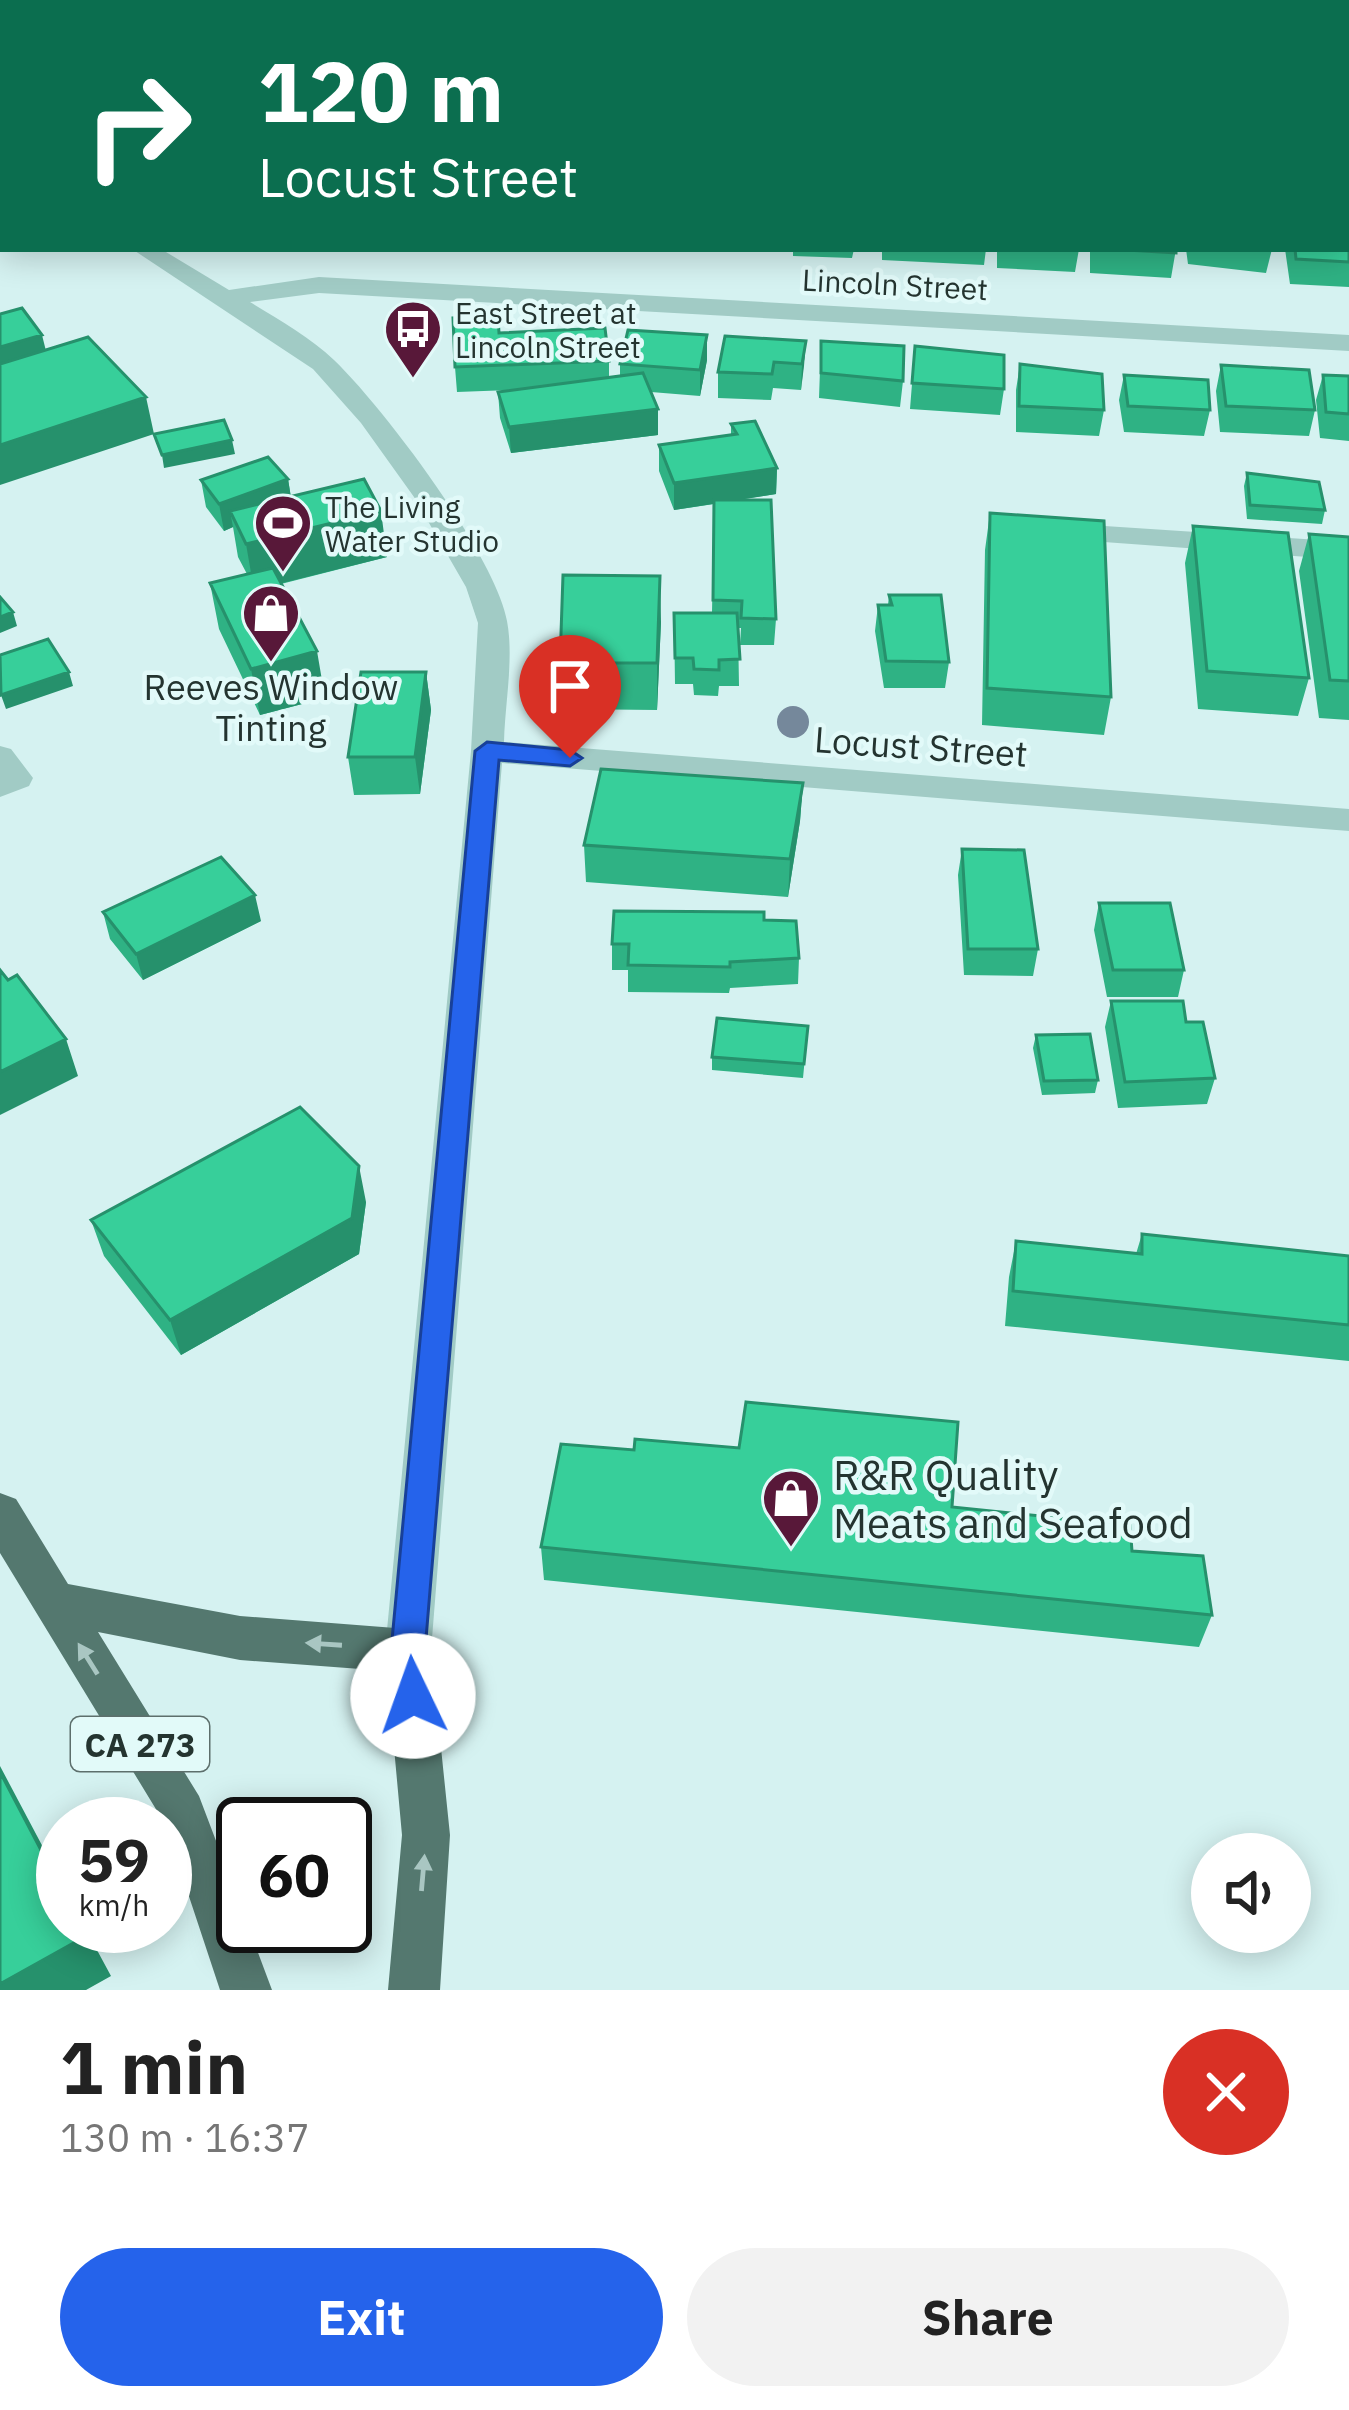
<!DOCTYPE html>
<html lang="en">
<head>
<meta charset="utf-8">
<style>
	:root { --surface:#fff; --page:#f2f2f2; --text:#222; --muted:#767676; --accent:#2563eb }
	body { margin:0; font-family:"IBM Plex Sans",sans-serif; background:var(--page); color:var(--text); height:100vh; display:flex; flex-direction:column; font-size:45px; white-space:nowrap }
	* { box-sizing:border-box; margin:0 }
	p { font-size:39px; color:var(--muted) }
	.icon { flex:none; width:66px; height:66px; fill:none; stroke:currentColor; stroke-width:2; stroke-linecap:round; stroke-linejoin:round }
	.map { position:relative; height:1990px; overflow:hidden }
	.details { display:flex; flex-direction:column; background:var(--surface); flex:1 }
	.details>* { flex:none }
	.banner { position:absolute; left:0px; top:0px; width:1350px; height:252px; box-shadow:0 6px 30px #0003; background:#0b6e4f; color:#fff; overflow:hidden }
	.buttons { position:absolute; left:1191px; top:1833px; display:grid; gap:24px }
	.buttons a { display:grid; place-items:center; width:120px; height:120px; border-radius:50%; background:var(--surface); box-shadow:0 6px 30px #0003; font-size:60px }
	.speed { position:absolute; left:36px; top:1797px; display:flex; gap:24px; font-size:60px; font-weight:700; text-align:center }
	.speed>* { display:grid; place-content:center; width:156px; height:156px; border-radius:50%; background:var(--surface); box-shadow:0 6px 30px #0003; line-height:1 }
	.speed small { font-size:30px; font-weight:400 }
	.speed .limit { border:6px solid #111; border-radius:18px; background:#fff; color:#111 }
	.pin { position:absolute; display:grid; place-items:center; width:102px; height:102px; color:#fff; margin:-123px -51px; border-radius:50% 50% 50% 0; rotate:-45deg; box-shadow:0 0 12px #0007 }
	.pin .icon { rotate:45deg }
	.me { position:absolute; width:132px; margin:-66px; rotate:357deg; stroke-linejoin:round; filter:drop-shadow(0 0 9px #0008) }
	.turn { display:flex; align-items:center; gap:42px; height:252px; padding:0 60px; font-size:54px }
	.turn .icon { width:156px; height:156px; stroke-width:2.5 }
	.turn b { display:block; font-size:84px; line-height:102px }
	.round { display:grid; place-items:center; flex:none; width:126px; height:126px; border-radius:63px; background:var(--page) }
	.overview { display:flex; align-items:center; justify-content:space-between; height:204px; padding:0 60px }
	h1 { font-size:72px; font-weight:700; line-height:90px }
	.action { display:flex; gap:24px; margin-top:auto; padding:24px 60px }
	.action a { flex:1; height:138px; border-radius:72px; background:var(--accent); color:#fff; font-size:48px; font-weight:700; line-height:138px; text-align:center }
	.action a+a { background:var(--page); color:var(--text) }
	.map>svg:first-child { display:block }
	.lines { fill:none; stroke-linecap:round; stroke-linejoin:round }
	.minor { fill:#a1cbc5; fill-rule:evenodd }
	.major { fill:#54786f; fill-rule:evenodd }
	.tree { fill:#75889b }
	.wall { fill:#2fb284 }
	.shaded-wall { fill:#26916c }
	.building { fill:#37cf9a; stroke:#26916c; stroke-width:3 }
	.oneway { fill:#a9c6c2 }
	.route { fill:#2563eb; stroke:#184099; stroke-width:3 }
	.labels { text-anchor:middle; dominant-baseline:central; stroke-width:9; stroke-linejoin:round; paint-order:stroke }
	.far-street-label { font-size:30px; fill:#243430; stroke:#e2faf9 }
	.far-poi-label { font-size:30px; fill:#243430; stroke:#e2faf9; text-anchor:start }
	.shield { fill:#e2faf9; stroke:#5d6f6c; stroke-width:3 }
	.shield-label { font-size:33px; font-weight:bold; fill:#243430 }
	.poi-label { font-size:36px; fill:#243430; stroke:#e2faf9 }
	.street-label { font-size:36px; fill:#243430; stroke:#e2faf9 }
	.near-poi-label { font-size:42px; fill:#243430; stroke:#e2faf9; text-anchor:start }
</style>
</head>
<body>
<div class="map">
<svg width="1349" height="1990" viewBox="0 0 1349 1990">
	<rect width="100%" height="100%" fill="#d5f2f1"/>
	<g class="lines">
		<path class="minor" d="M 574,0 L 652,0 L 654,3 L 576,3 Z
			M 0,15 L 3,15 L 0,28 Z
			M 1347,32 L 1349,32 L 1349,44 L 1347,44 Z
			M 0,126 L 3,127 L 3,142 L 0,141 Z
			M 1347,166 L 1349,166 L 1349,181 L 1347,181 Z
			M 132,249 L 161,249 L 229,290 L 319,277 L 1349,335 L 1349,351 L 319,293 L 250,302 C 278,319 310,337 334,360 C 383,407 495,555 507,621 C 514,658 505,704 504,742 L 1349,809 L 1349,831 L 502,763 L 431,1651 L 424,1666 L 408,1673 L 392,1666 L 385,1651 L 471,751 L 478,623 L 466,587 L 414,497 L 361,423 L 313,369 Z
			M 1059,523 L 1349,542 L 1349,560 L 1049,538 L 1045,532 Z
			M 0,746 L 11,749 L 33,778 L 29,786 L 0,797 Z"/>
		<path class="major" d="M 0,1493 L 16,1499 L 68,1584 L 240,1616 L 408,1629 L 424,1636 L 431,1651 L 450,1835 L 440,1990 L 388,1990 L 402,1835 L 387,1671 L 240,1660 L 98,1632 L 199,1796 L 243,1912 L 243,1926 L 248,1926 L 272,1990 L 220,1990 L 165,1824 L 0,1553 Z"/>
	</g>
	<circle class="tree" cx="793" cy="722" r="16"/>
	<path class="wall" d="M 1299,0 L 1342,0 L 1341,3 L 1299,3 Z
		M 1347,56 L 1349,56 L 1349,126 L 1347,126 Z
		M 1349,210 L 1349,287 L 1290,284 L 1285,249 L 1347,249 Z
		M 730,249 L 775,249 L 775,252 Z
		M 793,249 L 854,249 L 852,258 L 793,256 Z
		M 882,249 L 986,249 L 984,265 L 882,260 Z
		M 997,249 L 1079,249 L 1075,272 L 997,268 Z
		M 1090,249 L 1176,249 L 1171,278 L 1090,273 Z
		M 1186,249 L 1272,249 L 1266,273 L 1188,264 Z
		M 499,333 L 609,361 L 609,378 L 620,376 L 620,364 L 707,335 L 707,360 L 700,396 L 651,392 L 658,409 L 658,435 L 511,453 L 500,418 L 498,392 L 510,390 L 457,392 L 455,367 Z
		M 806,341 L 801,390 L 773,388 L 771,400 L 718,398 L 718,372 Z
		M 821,341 L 903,381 L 900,407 L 819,398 Z
		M 915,346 L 1004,389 L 1000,415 L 910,409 Z
		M 1020,364 L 1104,410 L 1099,436 L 1016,432 L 1016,390 Z
		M 1221,365 L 1315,410 L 1309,436 L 1220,432 L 1216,391 Z
		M 1124,375 L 1210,410 L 1204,436 L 1124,432 L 1119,400 Z
		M 1323,375 L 1349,376 L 1349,441 L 1320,438 L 1316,400 Z
		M 731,424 L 777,468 L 776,494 L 737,500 L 776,619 L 774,645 L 740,645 L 741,628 L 738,628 L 739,686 L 719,686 L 718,696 L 694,695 L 693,684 L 675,684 L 674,613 L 712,613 L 714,504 L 674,510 L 659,471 L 659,445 L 731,435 Z
		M 1247,473 L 1325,510 L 1322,524 L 1247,519 L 1244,486 Z
		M 288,479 L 291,497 L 387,557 L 281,584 L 325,698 L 260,715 L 219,629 L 210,583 L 247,574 L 238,557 L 233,527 L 224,531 L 206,507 L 201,480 Z
		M 990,513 L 1111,697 L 1104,735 L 982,725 L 985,550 Z
		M 1193,526 L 1309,678 L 1298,716 L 1198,709 L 1185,563 Z
		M 1309,534 L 1349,537 L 1349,720 L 1319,718 L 1299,571 Z
		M 889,595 L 949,662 L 945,688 L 884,688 L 875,631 L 878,605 L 888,605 Z
		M 661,622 L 657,710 L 563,709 L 560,663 Z
		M 426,672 L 431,710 L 420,794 L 354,795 L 348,757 Z
		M 803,783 L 800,821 L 788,897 L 586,882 L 584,845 Z
		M 962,849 L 1038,949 L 1033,976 L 964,975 L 958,875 Z
		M 1099,903 L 1184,970 L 1178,997 L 1107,997 L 1094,930 Z
		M 103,912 L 261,921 L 143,980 L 110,939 Z
		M 764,920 L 799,958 L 798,984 L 730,988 L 729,993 L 628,992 L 628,970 L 612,970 L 612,944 Z
		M 1111,1001 L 1186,1022 L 1215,1078 L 1207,1104 L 1118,1108 L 1105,1027 Z
		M 808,1026 L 803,1078 L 712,1070 L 712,1057 Z
		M 1036,1035 L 1098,1080 L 1095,1093 L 1042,1095 L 1033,1048 Z
		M 366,1202 L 359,1254 L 181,1355 L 104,1256 L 91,1220 Z
		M 1142,1234 L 1349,1256 L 1349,1361 L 1005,1326 L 1009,1277 L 1016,1241 L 1136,1254 Z
		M 634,1450 L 952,1507 L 1132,1551 L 1212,1615 L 1199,1647 L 544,1580 L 541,1547 Z"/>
	<path class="shaded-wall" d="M 163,0 L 184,0 L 185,3 L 151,3 Z
		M 42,335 L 51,371 L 0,386 L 0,347 Z
		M 707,335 L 707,360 L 700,396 L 700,370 Z
		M 806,341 L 804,366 L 801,390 L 802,364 Z
		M 146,397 L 154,434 L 0,485 L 0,445 Z
		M 658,409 L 658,435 L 511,453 L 509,427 Z
		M 232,440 L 235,454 L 164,468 L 162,455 Z
		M 777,468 L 776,494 L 674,510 L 674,483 Z
		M 288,479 L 292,505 L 230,511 L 233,527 L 224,531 L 219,504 Z
		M 381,511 L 387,557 L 254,590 L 246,544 Z
		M 660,576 L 661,622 L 657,710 L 657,663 Z
		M 13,612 L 17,626 L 0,633 L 0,617 Z
		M 317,651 L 325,698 L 260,715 L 251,669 Z
		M 69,672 L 73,686 L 6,709 L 1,695 Z
		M 426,672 L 431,710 L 420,794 L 415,757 Z
		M 803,783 L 800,821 L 788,897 L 790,859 Z
		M 255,895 L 261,921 L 143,980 L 136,954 Z
		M 66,1039 L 78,1076 L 0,1115 L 0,1072 Z
		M 359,1166 L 366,1202 L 359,1254 L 181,1355 L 170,1320 Z
		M 0,1766 L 63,1885 L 63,1892 L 0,1772 Z
		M 81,1926 L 84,1926 L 111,1976 L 86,1990 L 0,1990 L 0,1984 Z"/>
	<path class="building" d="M 5,0 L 99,0 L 103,3 L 9,3 Z
		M 121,0 L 163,0 L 151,3 L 124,3 Z
		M 234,0 L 299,0 L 298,3 L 233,2 Z
		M 1347,56 L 1349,56 L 1349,102 L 1347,102 Z
		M 1347,210 L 1349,210 L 1349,262 L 1296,259 L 1295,249 L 1347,249 Z
		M 1109,249 L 1176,249 L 1176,253 Z
		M 22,308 L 42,335 L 0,347 L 0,314 Z
		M 498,316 L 499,333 L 605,328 L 609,361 L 455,367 L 453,318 Z
		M 628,330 L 707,335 L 700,370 L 620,364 Z
		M 725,336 L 806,341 L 802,364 L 774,362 L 772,374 L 718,372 Z
		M 88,337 L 146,397 L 0,445 L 0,364 Z
		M 821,341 L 904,346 L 903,381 L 821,373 Z
		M 915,346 L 1004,355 L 1004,389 L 912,383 Z
		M 1020,364 L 1102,374 L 1104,410 L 1019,406 Z
		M 1221,365 L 1309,370 L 1315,410 L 1226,406 Z
		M 643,373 L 658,409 L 509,427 L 498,392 Z
		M 1124,375 L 1208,380 L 1210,410 L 1128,406 Z
		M 1323,375 L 1349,376 L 1349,414 L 1326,412 Z
		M 224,420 L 232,440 L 162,455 L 154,434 Z
		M 755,421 L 777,468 L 674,483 L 659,445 L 737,434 L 731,424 Z
		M 268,457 L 288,479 L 219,504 L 201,480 Z
		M 1247,473 L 1319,482 L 1325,510 L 1250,505 Z
		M 364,479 L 381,511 L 246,544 L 230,511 Z
		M 714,500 L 771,500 L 776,619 L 741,618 L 742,601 L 713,600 Z
		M 990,513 L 1104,521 L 1111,697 L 987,688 Z
		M 1193,526 L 1288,533 L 1309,678 L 1207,671 Z
		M 1309,534 L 1349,537 L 1349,681 L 1330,680 Z
		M 273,568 L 317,651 L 251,669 L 210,583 Z
		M 563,575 L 660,576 L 657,663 L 560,663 Z
		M 889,595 L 941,595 L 949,662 L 886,661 L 878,605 L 892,605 Z
		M 0,597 L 13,612 L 0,617 Z
		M 674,613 L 737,613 L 740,659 L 719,660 L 719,670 L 694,669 L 693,658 L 675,658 Z
		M 48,639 L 69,672 L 1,695 L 0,655 Z
		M 361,672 L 426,672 L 415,757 L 348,757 Z
		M 601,769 L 803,783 L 790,859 L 584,845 Z
		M 962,849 L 1024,850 L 1038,949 L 968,949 Z
		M 221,857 L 255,895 L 136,954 L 103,912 Z
		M 1099,903 L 1170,903 L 1184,970 L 1113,970 Z
		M 614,911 L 764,912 L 764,920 L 796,921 L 799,958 L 730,962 L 730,967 L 628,965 L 629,944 L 612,944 Z
		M 0,970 L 8,980 L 17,975 L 66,1039 L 0,1072 Z
		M 1111,1001 L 1183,1001 L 1186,1022 L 1203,1022 L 1215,1078 L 1125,1082 Z
		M 717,1018 L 808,1026 L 804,1064 L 712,1057 Z
		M 1090,1034 L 1098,1080 L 1044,1081 L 1036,1035 Z
		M 300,1107 L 359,1166 L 352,1218 L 170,1320 L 91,1220 Z
		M 1142,1234 L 1349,1256 L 1349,1325 L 1013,1291 L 1016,1241 L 1142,1254 Z
		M 746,1402 L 958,1422 L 952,1507 L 1130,1525 L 1132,1551 L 1203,1556 L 1212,1615 L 541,1547 L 561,1444 L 634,1450 L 635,1439 L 739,1448 Z
		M 0,1772 L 63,1892 L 63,1926 L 81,1926 L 86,1936 L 0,1984 Z"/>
	<defs><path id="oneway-solid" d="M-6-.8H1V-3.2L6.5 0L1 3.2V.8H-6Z" transform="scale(3)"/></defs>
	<g class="oneway">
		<use href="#oneway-solid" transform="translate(324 1644) rotate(-176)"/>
		<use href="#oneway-solid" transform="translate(88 1659) rotate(-122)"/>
		<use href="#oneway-solid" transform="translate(423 1873) rotate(-85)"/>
	</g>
	<path class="route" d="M 487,742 L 570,750 L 582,758 L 570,766 L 499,760 L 425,1651 L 431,1696 L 425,1709 L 413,1714 L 400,1709 L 391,1651 L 475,751 Z"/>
	<defs>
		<g id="bus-pin" transform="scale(3)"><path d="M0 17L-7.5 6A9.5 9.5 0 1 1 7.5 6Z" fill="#581839" stroke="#e2faf9"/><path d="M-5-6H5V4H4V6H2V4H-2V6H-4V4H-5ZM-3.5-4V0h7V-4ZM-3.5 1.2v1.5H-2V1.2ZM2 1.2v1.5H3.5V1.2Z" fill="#fff"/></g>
		<g id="stadium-pin" transform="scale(3)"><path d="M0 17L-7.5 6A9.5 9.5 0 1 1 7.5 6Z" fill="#581839" stroke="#e2faf9"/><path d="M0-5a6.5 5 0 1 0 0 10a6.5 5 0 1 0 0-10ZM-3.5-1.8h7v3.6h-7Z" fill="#fff"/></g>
		<g id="shop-pin" transform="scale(3)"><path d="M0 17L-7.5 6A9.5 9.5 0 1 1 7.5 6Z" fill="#581839" stroke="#e2faf9"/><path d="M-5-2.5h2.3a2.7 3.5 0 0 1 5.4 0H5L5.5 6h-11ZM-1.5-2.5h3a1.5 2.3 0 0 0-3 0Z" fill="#fff"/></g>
	</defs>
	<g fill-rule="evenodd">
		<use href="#bus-pin" x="413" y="329"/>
		<use href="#stadium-pin" x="283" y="523"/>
		<use href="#shop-pin" x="271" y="613"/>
		<use href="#shop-pin" x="791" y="1498"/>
	</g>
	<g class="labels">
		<g class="far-street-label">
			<text transform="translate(895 284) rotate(3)">Lincoln Street</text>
		</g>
		<g class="far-poi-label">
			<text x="455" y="312">East Street at<tspan x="455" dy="34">Lincoln Street</tspan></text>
			<text x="325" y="506">The Living<tspan x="325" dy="34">Water Studio</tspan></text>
		</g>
		<rect class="shield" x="71" y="1717" width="138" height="54" rx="9"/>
		<g class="shield-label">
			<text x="140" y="1744">CA 273</text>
		</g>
		<g class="poi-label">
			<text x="271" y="686">Reeves Window<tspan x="271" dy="41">Tinting</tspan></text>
		</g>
		<g class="street-label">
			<text transform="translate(921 746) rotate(4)">Locust Street</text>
		</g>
		<g class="near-poi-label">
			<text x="833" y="1474">R&amp;R Quality<tspan x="833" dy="48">Meats and Seafood</tspan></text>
		</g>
	</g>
</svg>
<div class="buttons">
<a><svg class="icon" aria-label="sound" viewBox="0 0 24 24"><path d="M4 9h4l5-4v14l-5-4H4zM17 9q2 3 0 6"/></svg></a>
</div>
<div class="speed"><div>59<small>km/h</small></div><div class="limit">60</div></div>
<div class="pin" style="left:570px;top:758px;background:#d93025"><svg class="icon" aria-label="arrive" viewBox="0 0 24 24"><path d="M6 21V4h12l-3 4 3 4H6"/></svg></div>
<svg class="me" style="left:413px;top:1696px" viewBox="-20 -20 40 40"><circle r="19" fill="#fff"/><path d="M0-13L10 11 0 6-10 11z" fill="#2563eb"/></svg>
<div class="banner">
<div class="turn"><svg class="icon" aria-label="right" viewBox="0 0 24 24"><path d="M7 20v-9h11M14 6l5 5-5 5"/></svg><div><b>120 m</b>Locust Street</div></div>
</div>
</div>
<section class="details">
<div class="overview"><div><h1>1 min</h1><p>130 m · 16:37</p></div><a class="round" style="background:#d93025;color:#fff"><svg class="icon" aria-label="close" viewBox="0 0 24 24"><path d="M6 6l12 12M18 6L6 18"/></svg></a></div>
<div class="action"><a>Exit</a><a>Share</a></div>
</section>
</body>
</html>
